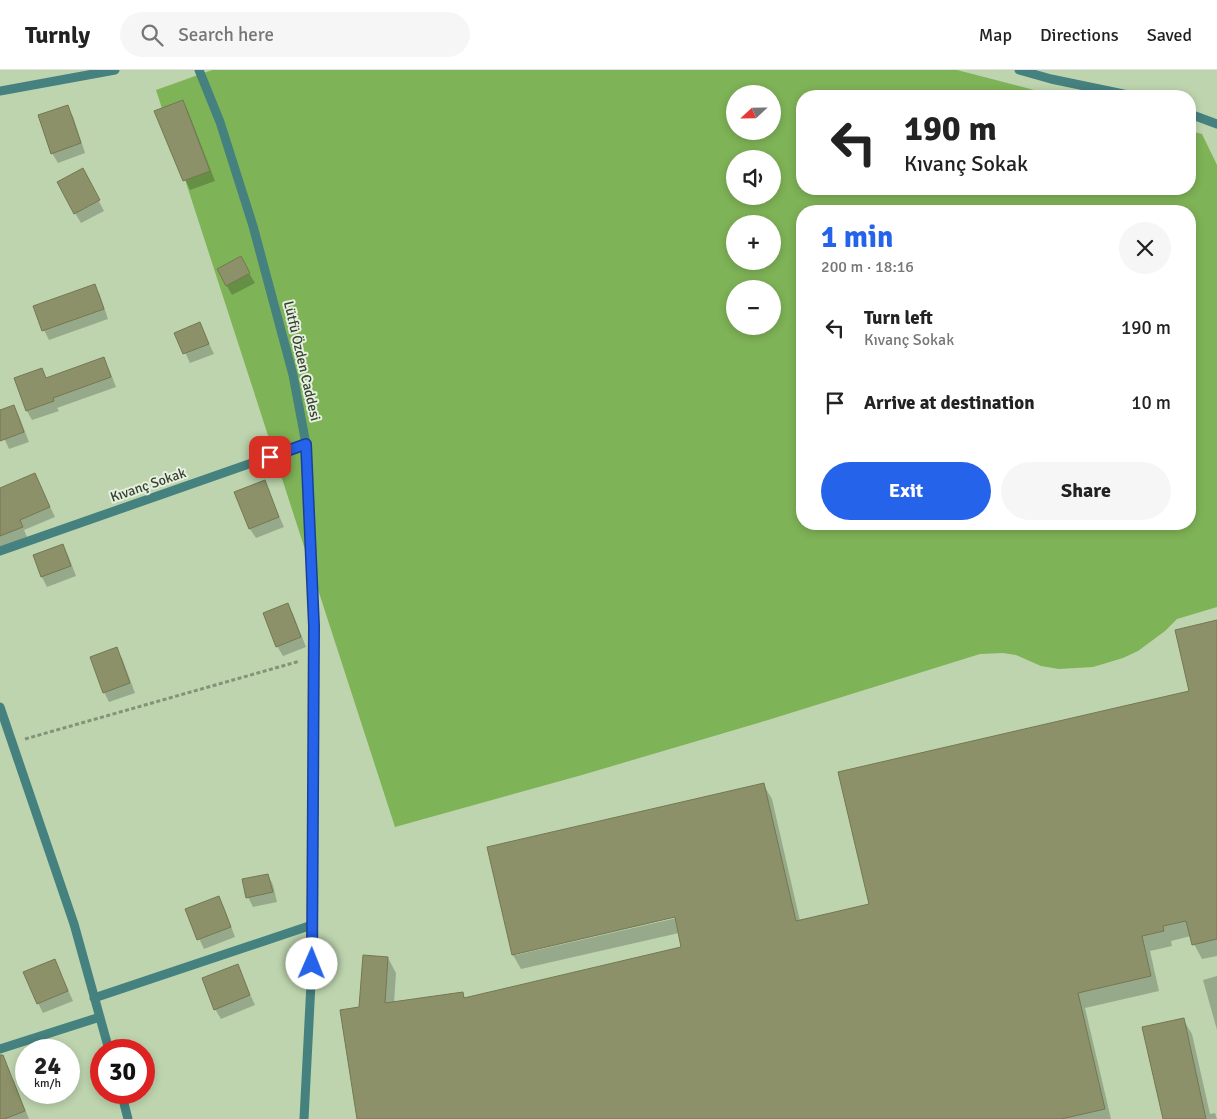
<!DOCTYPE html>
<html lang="en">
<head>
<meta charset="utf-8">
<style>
	:root { --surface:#fff; --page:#f6f6f6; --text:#222; --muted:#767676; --line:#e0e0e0; --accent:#2563eb }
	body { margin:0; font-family:Signika,sans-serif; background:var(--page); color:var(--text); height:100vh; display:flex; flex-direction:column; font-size:19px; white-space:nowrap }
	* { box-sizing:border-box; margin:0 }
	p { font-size:16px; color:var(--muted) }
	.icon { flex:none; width:28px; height:28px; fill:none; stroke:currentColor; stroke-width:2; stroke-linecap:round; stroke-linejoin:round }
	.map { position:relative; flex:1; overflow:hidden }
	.details { position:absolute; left:796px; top:135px; width:400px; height:325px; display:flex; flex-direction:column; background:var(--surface); border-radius:20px; box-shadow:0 2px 8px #0003 }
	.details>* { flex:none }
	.guide { position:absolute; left:796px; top:20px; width:400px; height:105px; border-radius:20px; box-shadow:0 2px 8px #0003; background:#fff; color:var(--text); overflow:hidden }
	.needle { width:32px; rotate:248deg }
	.controls { position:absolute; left:726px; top:15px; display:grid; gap:10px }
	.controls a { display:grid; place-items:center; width:55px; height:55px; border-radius:50%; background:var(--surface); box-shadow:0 2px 8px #0003; font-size:25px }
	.speed { position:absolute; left:15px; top:969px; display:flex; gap:10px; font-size:25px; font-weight:700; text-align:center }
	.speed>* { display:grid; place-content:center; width:65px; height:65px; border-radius:50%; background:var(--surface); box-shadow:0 2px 8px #0003; line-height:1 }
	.speed small { font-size:12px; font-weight:400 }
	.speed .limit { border:8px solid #d22; background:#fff; color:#111 }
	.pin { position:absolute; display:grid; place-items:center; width:42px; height:42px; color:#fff; margin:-21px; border-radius:10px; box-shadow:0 2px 8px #0006 }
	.me { position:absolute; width:55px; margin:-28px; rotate:1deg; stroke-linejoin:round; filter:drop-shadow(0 0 4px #0008) }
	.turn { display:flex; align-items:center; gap:18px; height:105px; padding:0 25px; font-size:22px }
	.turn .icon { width:65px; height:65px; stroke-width:2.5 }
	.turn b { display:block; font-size:35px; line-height:42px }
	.round { display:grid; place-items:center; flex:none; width:52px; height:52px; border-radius:26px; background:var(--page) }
	.overview { display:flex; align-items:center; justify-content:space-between; height:85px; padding:0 25px }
	h1 { font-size:30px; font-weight:700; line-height:38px; color:var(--accent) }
	.primary-button { display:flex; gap:10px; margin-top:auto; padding:10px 25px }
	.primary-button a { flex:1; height:58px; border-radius:30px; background:var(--accent); color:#fff; font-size:20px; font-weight:700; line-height:58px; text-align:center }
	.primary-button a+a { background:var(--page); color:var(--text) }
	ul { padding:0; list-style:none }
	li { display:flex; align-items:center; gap:15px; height:75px; padding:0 25px }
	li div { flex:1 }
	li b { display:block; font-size:19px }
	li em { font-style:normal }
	header { display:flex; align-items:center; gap:30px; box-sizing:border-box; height:70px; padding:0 25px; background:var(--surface); border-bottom:1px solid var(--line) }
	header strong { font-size:24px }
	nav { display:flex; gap:28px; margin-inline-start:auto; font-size:18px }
	.search { width:350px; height:45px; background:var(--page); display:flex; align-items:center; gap:12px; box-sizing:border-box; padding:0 18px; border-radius:28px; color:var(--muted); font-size:19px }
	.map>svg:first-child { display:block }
	.green { fill:#7fb357; fill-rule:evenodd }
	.shadow { fill:#0003; fill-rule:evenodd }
	.building { fill:#8d9169; stroke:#747851 }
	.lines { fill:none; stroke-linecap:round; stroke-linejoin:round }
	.path { stroke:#829377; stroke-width:3; stroke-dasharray:4 2.5; stroke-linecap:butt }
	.minor { stroke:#45817f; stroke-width:9 }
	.route-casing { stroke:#184099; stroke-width:12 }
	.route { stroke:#2563eb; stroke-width:9 }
	.labels { text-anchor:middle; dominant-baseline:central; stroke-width:4; stroke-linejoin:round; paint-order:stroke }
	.street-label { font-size:14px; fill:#363f30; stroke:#e5f1de }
</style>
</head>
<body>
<header>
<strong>Turnly</strong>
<div class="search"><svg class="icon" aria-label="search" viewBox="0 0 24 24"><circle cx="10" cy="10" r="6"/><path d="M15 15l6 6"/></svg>Search here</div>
<nav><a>Map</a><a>Directions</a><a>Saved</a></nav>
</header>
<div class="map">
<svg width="1217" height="1049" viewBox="0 0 1217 1049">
	<rect width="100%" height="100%" fill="#bdd4ae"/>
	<path class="green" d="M 212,0 L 957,0 L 1057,26 L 802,26 L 802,119 L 1190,119 L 1190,61 L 1202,64 L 1217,95 L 1217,537 L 1177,549 L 1165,561 L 1138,581 L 1123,588 L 1093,597 L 1059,599 L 1041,596 L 1016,585 L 1003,583 L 980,584 L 768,650 L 582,705 L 395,757 L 156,20 ZM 735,24 L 772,24 L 772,61 L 735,61 ZM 735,89 L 772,89 L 772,126 L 735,126 ZM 802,141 L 1190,141 L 1190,454 L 802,454 ZM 735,154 L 772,154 L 772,191 L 735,191 ZM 735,219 L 772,219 L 772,256 L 735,256 Z"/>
	<path class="shadow" d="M 183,31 L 188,41 L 215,111 L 190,120 L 155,41 Z
		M 67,37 L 73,46 L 85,83 L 58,93 L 52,83 Z
		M 88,110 L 104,141 L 81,153 L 75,143 Z
		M 240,188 L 255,213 L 232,225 L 218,200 Z
		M 94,215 L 100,225 L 108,249 L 49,270 L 44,260 Z
		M 200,254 L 214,284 L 190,293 L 176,263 Z
		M 104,289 L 109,299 L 116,317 L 57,338 L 59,341 L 32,350 L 27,341 L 15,309 L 41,300 L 47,309 Z
		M 14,336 L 19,346 L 29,372 L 9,379 L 0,359 L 0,341 Z
		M 35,405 L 55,447 L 24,460 L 27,467 L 0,478 L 0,419 Z
		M 264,412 L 284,457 L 256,468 L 250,459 L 236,423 Z
		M 63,475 L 68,485 L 76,506 L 47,517 L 42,507 L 34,485 Z
		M 287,535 L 293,544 L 306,577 L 283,586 L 277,576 Z
		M 1217,552 L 1217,886 L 1202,889 L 1194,874 L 1191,866 L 1171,871 L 1172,876 L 1150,881 L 1159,921 L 1085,938 L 1111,1049 L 358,1049 L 360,938 L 388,888 L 396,903 L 394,933 L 462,923 L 465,929 L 683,878 L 679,863 L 521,899 L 513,885 L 763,714 L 772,729 L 800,851 L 871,835 L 1191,622 ZM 680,845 L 681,847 L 516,885 L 516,883 Z
		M 116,579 L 122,588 L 135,623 L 109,632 L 104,622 Z
		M 268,805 L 273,815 L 277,832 L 253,837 L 248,827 Z
		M 218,827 L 224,837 L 235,867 L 204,879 L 186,840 Z
		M 55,890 L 73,931 L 43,943 L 38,933 Z
		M 237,896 L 255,935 L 221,949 L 215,939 Z
		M 1217,906 L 1217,960 L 1203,910 Z
		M 1183,949 L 1192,964 L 1210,1044 L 1215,1043 L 1217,1049 L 1168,1049 Z
		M 8,1002 L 14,1011 L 29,1049 L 0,1049 L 0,1005 Z"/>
	<path class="building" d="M 183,30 L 210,101 L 183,111 L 154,41 Z
		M 68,35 L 81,73 L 51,84 L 38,45 Z
		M 83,98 L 100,130 L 74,144 L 57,112 Z
		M 241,186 L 250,203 L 226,216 L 217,199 Z
		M 95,214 L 104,239 L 42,261 L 33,236 Z
		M 200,252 L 209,274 L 183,284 L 174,263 Z
		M 104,287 L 111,307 L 53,328 L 54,331 L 26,341 L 14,308 L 42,298 L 46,308 Z
		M 14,335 L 24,362 L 0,371 L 0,340 Z
		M 35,403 L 50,437 L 20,450 L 23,457 L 0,466 L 0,418 Z
		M 265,410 L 279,447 L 249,459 L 234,422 Z
		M 63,474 L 71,496 L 41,507 L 33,485 Z
		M 288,533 L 301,567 L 276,577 L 263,543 Z
		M 1217,550 L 1217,869 L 1192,875 L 1186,851 L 1163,856 L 1164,861 L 1142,866 L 1151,906 L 1078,923 L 1105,1039 L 1061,1049 L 357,1049 L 340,940 L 359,937 L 363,885 L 388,887 L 385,933 L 463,922 L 464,928 L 681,877 L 675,847 L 512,885 L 487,777 L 764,713 L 796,851 L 869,834 L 838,702 L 1189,621 L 1175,560 Z
		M 117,577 L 130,613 L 103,623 L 90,587 Z
		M 268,804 L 273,822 L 246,828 L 242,809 Z
		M 219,826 L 231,857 L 197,870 L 185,839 Z
		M 55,889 L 68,921 L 37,934 L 23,902 Z
		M 238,894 L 250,925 L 214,940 L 202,908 Z
		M 1184,948 L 1206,1049 L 1163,1049 L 1142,957 Z
		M 0,985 L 3,985 L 25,1041 L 4,1049 L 0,1049 Z"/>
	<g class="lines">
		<path class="path" d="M 25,669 L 300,591"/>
		<path class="minor" d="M 199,0 L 220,52 L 253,156 L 293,305 L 306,374 L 314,556 L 312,894 L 304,1049
			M 1019,0 L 1051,9 L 1133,26
			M 0,21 L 115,0
			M 1190,44 L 1217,54
			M 0,481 L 306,374
			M 0,637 L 74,854 L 109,980
			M 94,928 L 312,855
			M 0,979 L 100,947
			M 121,1022 L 128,1049"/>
	</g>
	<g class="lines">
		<g class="route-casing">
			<path id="route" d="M 270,387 L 306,374 L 314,556 L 312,894"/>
		</g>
		<use href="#route" class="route"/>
	</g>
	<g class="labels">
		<g class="street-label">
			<text transform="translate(302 291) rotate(77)">Lütfü Özden Caddesi</text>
			<text transform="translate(148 415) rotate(-19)">Kıvanç Sokak</text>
		</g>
	</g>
</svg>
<div class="controls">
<a><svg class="needle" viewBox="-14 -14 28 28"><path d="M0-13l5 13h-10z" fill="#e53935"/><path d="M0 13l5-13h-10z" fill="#767676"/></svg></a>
<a><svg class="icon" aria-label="sound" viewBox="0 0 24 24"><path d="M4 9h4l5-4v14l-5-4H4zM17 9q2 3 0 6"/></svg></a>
<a>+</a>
<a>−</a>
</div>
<div class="speed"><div>24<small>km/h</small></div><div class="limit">30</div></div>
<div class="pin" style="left:270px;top:387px;background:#d93025"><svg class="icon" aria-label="arrive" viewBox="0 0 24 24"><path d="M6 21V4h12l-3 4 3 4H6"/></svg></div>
<svg class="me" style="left:312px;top:894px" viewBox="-20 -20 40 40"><circle r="19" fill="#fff"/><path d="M0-13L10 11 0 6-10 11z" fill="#2563eb"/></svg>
<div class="guide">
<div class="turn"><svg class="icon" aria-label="left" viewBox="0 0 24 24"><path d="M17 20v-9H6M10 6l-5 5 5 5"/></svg><div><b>190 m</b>Kıvanç Sokak</div></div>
</div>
<section class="details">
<div class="overview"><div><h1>1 min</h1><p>200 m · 18:16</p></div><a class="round"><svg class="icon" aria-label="close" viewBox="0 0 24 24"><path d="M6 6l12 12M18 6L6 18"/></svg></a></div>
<ul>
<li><svg class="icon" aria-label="left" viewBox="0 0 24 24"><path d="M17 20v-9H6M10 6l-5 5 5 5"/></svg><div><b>Turn left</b><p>Kıvanç Sokak</p></div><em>190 m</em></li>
<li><svg class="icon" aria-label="arrive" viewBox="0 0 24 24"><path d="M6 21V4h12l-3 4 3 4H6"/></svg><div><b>Arrive at destination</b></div><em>10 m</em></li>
</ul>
<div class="primary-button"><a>Exit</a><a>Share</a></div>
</section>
</div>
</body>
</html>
